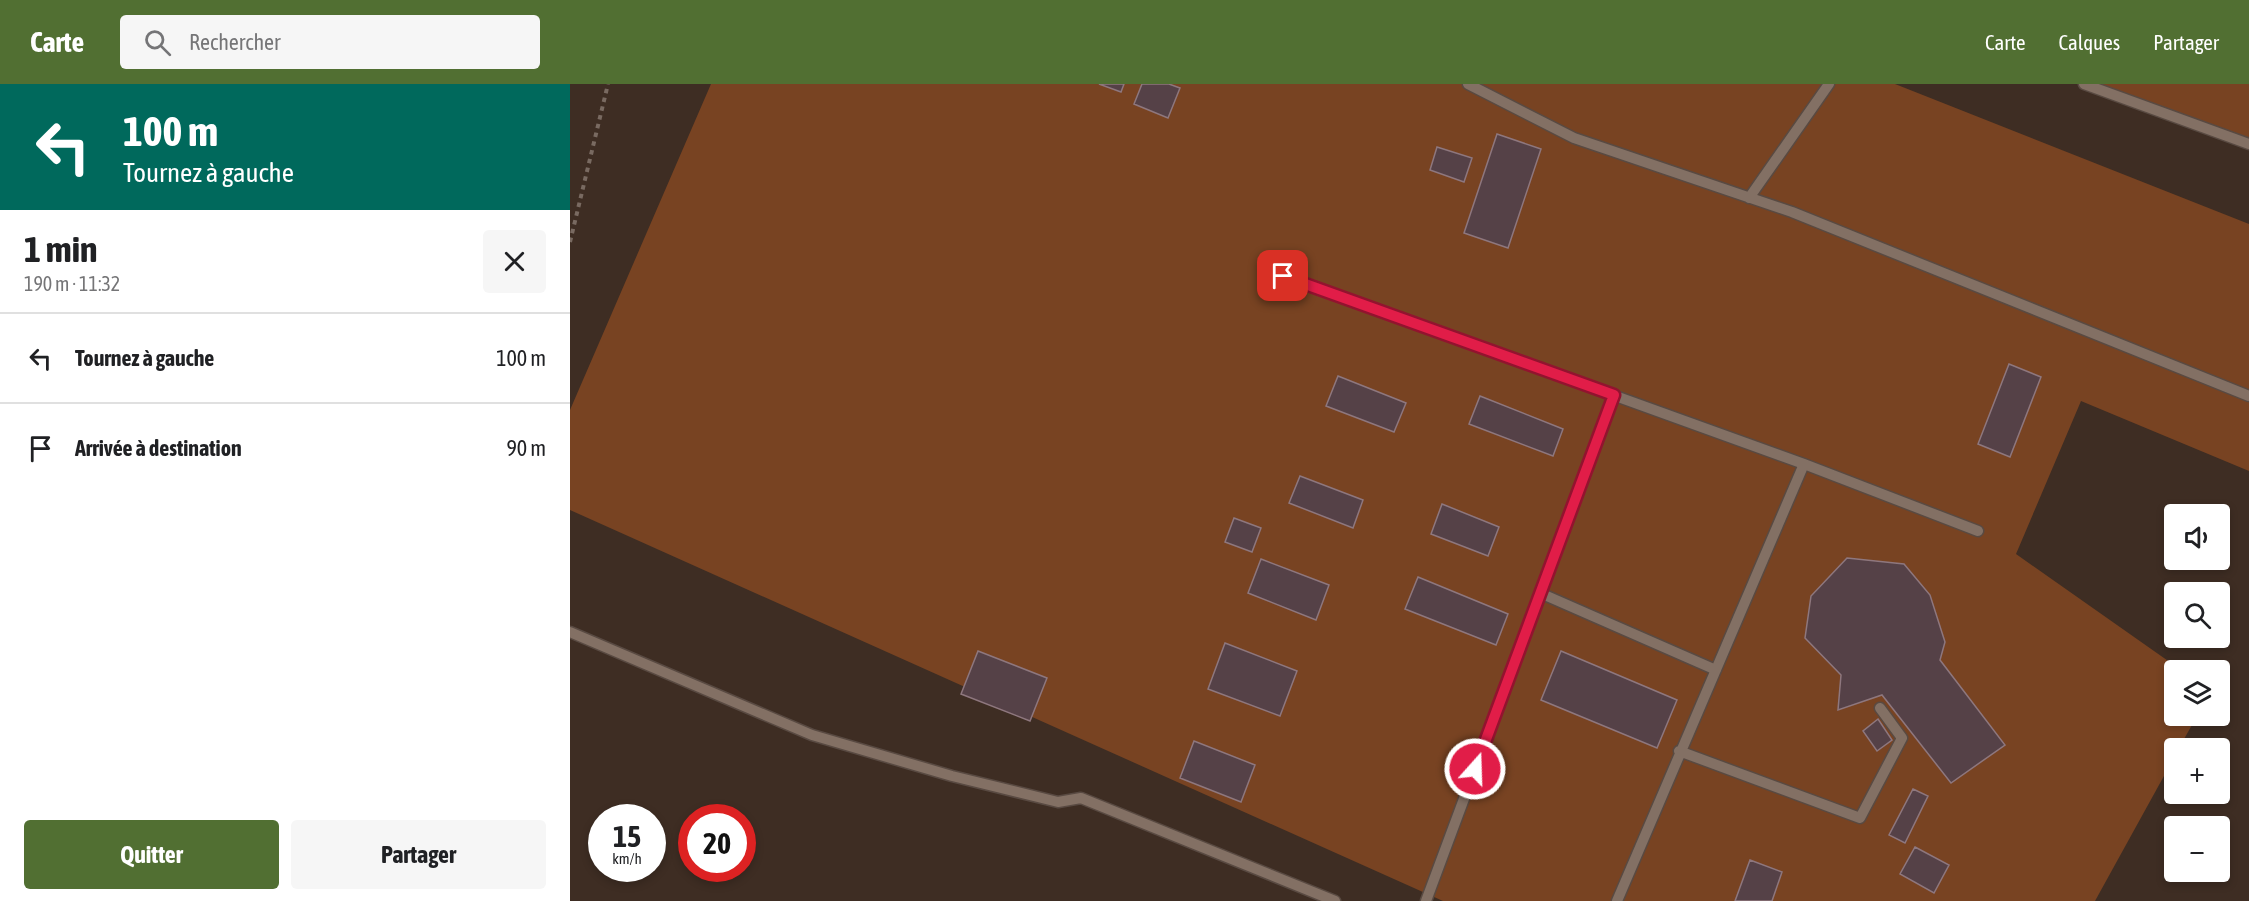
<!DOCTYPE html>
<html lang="fr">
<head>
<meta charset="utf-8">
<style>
	:root { --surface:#fff; --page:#f6f6f6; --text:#202124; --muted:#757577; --line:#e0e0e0; --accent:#516f32 }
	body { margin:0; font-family:"Asap Condensed",sans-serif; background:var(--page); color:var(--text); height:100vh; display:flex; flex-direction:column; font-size:22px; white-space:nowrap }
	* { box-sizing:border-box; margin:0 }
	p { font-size:20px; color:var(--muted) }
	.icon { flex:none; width:33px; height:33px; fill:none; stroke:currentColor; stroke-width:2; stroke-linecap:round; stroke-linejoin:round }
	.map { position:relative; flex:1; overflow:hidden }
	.sheet { display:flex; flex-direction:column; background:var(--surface); width:570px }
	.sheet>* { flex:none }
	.guide { background:#00695c; color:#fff; overflow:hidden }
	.fabs { position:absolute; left:1594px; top:420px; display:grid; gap:12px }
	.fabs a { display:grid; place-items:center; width:66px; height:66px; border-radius:6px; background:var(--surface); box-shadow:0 3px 9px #0003; font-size:30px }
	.speed { position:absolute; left:18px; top:720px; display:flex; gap:12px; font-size:30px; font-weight:700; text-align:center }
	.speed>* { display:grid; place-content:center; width:78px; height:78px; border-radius:50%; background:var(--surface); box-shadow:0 3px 9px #0003; line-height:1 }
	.speed small { font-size:15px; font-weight:400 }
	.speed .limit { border:9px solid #d22; background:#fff; color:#111 }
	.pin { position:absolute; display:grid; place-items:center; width:51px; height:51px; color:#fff; margin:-26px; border-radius:12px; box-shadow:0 3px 9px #0006 }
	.me { position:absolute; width:66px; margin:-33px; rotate:20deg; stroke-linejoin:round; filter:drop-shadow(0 0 4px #0008) }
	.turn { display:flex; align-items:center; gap:21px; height:126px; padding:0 24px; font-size:27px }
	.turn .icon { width:78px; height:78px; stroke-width:2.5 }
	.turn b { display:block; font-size:42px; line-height:51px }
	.round { display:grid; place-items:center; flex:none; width:63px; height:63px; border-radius:6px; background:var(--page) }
	.headline { display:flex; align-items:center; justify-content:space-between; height:102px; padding:0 24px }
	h1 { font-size:36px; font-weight:700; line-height:45px }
	.button { display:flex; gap:12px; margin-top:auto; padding:12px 24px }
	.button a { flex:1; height:69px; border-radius:6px; background:var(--accent); color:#fff; font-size:24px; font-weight:700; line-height:69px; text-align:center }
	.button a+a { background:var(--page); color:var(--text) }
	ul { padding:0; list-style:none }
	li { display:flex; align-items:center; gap:18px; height:90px; padding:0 24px; border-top:2px solid var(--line) }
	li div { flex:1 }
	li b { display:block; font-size:22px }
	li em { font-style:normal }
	header { display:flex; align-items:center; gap:36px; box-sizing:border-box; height:84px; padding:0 30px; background:var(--accent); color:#fff }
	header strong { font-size:28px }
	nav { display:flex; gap:33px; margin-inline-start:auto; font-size:21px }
	.search { width:420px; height:54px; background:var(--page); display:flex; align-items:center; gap:15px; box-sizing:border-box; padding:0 21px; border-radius:6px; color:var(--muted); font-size:22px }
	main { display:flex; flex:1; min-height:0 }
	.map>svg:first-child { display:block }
	.green { fill:#784322 }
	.building { fill:#554147; stroke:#8e777e; stroke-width:1.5 }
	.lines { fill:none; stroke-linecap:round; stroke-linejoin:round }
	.service-casing { stroke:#594a42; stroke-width:13 }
	.path { stroke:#796a61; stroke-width:4; stroke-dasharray:4.5 4.5; stroke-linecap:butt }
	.service { stroke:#837064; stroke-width:10 }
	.route-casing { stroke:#92132f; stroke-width:15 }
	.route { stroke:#e11d48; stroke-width:10 }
</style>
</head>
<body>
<header>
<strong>Carte</strong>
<div class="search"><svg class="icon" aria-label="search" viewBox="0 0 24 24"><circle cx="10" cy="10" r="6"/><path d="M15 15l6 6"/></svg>Rechercher</div>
<nav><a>Carte</a><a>Calques</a><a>Partager</a></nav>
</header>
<main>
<section class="sheet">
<div class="guide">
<div class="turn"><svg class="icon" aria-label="left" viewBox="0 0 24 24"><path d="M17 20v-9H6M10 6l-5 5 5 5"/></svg><div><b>100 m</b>Tournez à gauche</div></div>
</div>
<div class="headline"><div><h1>1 min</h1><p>190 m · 11:32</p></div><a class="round"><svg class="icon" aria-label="close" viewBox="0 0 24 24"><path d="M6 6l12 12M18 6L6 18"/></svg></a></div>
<ul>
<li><svg class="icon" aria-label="left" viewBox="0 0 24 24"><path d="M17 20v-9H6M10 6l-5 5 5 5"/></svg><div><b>Tournez à gauche</b></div><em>100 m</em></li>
<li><svg class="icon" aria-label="arrive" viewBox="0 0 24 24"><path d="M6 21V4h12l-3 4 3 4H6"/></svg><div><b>Arrivée à destination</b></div><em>90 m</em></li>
</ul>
<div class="button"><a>Quitter</a><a>Partager</a></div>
</section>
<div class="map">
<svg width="1679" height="817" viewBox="0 0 1679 817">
	<rect width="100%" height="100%" fill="#3e2d23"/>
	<path class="green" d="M 141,0 L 1325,0 L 1679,140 L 1679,387 L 1511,317 L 1446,470 L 1611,586 L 1605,586 L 1605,632 L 1627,632 L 1609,664 L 1605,664 L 1605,672 L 1525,817 L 873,817 L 0,426 L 0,326 Z
		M 1525,0 L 1679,0 L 1679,56 Z"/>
	<path class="building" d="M 529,0 L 554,0 L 551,8 Z
		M 572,0 L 599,0 L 610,4 L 598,34 L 564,20 Z
		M 927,50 L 971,65 L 938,164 L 894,149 Z
		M 867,63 L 902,74 L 894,98 L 860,86 Z
		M 1439,280 L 1471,293 L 1440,373 L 1408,360 Z
		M 768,292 L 836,319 L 824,348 L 756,322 Z
		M 910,312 L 993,345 L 983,372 L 899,340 Z
		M 730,392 L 793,416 L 783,444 L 719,419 Z
		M 872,420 L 929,443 L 918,472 L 861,450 Z
		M 664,434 L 691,444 L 682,468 L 655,458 Z
		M 1277,474 L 1334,480 L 1360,511 L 1375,558 L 1370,576 L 1435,661 L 1381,699 L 1312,611 L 1268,626 L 1271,591 L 1235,554 L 1241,512 Z
		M 691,475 L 759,501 L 746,536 L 678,509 Z
		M 848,493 L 938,530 L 926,561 L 835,525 Z
		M 655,559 L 727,587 L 710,632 L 638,605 Z
		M 408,567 L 477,594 L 460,637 L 391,610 Z
		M 991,567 L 1107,616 L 1087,664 L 971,616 Z
		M 1308,635 L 1322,656 L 1307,667 L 1293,647 Z
		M 624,657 L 685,681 L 671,718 L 610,694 Z
		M 1343,705 L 1358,712 L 1335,759 L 1319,751 Z
		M 1345,763 L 1379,781 L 1364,809 L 1330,790 Z
		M 1180,776 L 1212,788 L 1202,817 L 1165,817 Z"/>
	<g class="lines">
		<g class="service-casing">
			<path id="service" d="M 898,0 L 1004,54 L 1222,128 L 1679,312
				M 1514,0 L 1679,60
				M 1179,114 L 1259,0
				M 713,192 L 1234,380 L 1408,447
				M 970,509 L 1146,586
				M 0,548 L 242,651 L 382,692 L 488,718 L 511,714 L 765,817
				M 1109,667 L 1290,734 L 1332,654 L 1310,624
				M 856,817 L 1044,311
				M 1047,817 L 1234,380"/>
		</g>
		<path class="path" d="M 0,158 L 38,0"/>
		<use href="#service" class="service"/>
	</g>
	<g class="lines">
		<g class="route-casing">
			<path id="route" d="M 713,192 L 1044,311 L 905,685"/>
		</g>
		<use href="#route" class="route"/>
	</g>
</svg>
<div class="fabs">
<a><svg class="icon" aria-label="sound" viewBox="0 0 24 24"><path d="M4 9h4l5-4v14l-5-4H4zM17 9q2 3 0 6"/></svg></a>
<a><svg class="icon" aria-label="search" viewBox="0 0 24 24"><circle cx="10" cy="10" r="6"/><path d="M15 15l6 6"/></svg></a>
<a><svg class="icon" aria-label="layers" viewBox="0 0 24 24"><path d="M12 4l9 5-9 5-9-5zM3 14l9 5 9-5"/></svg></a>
<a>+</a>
<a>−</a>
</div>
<div class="speed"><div>15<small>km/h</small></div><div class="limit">20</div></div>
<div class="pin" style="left:713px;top:192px;background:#d93025"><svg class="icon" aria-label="arrive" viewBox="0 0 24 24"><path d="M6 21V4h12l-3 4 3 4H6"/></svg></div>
<svg class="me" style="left:905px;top:685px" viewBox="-20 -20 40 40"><circle r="17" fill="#e11d48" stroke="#fff" stroke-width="3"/><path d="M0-11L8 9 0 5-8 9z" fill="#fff"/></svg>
</div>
</main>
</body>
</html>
